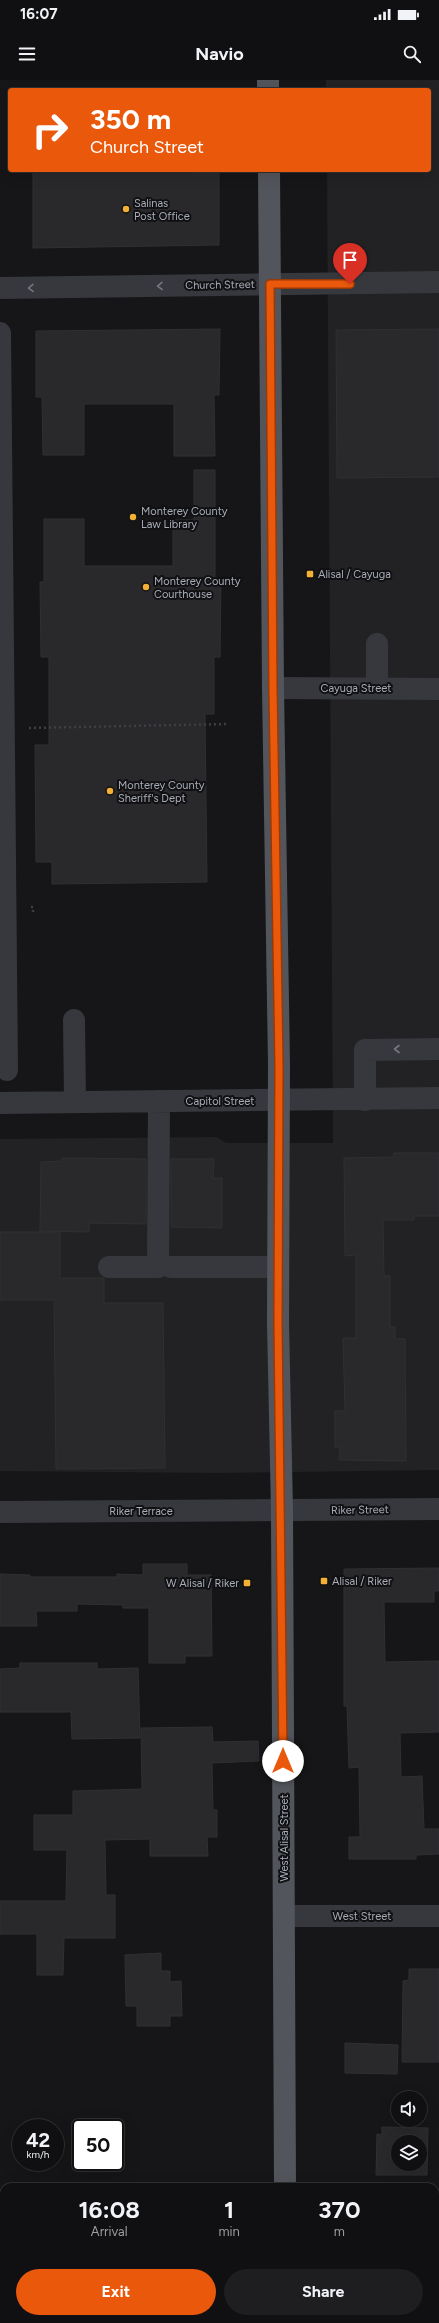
<!DOCTYPE html>
<html lang="en">
<head>
<meta charset="utf-8">
<style>
	:root { --surface:#101012; --page:#1e1e20; --text:#f1f3f6; --muted:#9c9d9f; --line:#303032; --accent:#ea580c }
	body { margin:0; font-family:Figtree,sans-serif; background:var(--page); color:var(--text); height:100vh; display:flex; flex-direction:column; font-size:15px; white-space:nowrap }
	* { box-sizing:border-box; margin:0 }
	p { font-size:13px; color:var(--muted) }
	.icon { flex:none; width:22px; height:22px; fill:none; stroke:currentColor; stroke-width:2; stroke-linecap:round; stroke-linejoin:round }
	.map { position:relative; flex:1; overflow:hidden }
	.side { position:absolute; left:0px; top:2103px; width:439px; height:140px; display:flex; flex-direction:column; background:var(--surface); border-radius:12px 12px 0 0; box-shadow:0 4px 16px #0002,0 0 0 1px var(--line) }
	.side>* { flex:none }
	.hud { position:absolute; left:8px; top:8px; width:423px; height:84px; border-radius:4px; box-shadow:0 4px 16px #0002,0 0 0 1px var(--line); background:#ea580c; color:#fff; overflow:hidden }
	.fabs { position:absolute; left:391px; top:2011px; display:grid; gap:8px }
	.fabs a { display:grid; place-items:center; width:36px; height:36px; border-radius:50%; background:var(--surface); box-shadow:0 4px 16px #0002,0 0 0 1px var(--line); font-size:20px }
	.speed { position:absolute; left:12px; top:2039px; display:flex; gap:8px; font-size:20px; font-weight:700; text-align:center }
	.speed>* { display:grid; place-content:center; width:52px; height:52px; border-radius:50%; background:var(--surface); box-shadow:0 4px 16px #0002,0 0 0 1px var(--line); line-height:1 }
	.speed small { font-size:10px; font-weight:400 }
	.speed .limit { border:2px solid #111; border-radius:6px; background:#fff; color:#111 }
	.pin { position:absolute; display:grid; place-items:center; width:34px; height:34px; color:#fff; margin:-41px -17px; border-radius:50% 50% 50% 0; rotate:-45deg; box-shadow:0 0 4px #0007 }
	.pin .icon { rotate:45deg }
	.me { position:absolute; width:44px; margin:-22px; rotate:0deg; stroke-linejoin:round; filter:drop-shadow(0 0 3px #0008) }
	.turn { display:flex; align-items:center; gap:14px; height:84px; padding:0 16px; font-size:18px }
	.turn .icon { width:52px; height:52px; stroke-width:2.5 }
	.turn b { display:block; font-size:28px; line-height:34px }
	.eta { display:flex; justify-content:space-evenly; align-items:center; height:68px; text-align:center }
	.eta b { font-size:24px; font-weight:700; line-height:28px }
	.button { display:flex; gap:8px; margin-top:auto; padding:8px 16px }
	.button a { flex:1; height:46px; border-radius:24px; background:var(--accent); color:#fff; font-size:16px; font-weight:700; line-height:46px; text-align:center }
	.button a+a { background:var(--page); color:var(--text) }
	.status { display:flex; justify-content:space-between; align-items:center; height:28px; padding:0 20px; background:var(--surface); direction:ltr }
	.status svg { height:11px; fill:currentColor }
	header { display:flex; justify-content:space-between; align-items:center; height:52px; padding:0 16px; background:var(--surface); font-size:18px; font-weight:700 }
	.map>svg:first-child { display:block }
	.built { fill:#222225 }
	.building { fill:#29292c; stroke:#303034; fill-rule:evenodd }
	.lines { fill:none; stroke-linecap:round; stroke-linejoin:round }
	.path { stroke:#3d3f44; stroke-width:2.5; stroke-dasharray:2 3; stroke-linecap:butt }
	.minor { stroke:#37383d; stroke-width:22 }
	.major { stroke:#53555c; stroke-width:22 }
	.oneway { stroke:#757881 }
	.route-casing { stroke:#983908; stroke-width:10 }
	.route { stroke:#ea580c; stroke-width:7 }
	.poi-dot { fill:#f2b134; stroke:#111113; stroke-width:1.5 }
	.labels { text-anchor:middle; dominant-baseline:central; stroke-width:4; stroke-linejoin:round; paint-order:stroke }
	.poi-label { font-size:11px; fill:#a8adb8; stroke:#111113; text-anchor:start }
	.street-label { font-size:11px; fill:#a8adb8; stroke:#111113 }
</style>
</head>
<body>
<div class="status"><b>16:07</b><svg viewBox="0 0 49 12"><path d="M0 12V9h3v3zM5 12V6h3v6zM10 12V3h3v9zM15 12V0h3v12zM26 1h20v11H26zM47 4h2v5h-2z"/></svg></div>
<header><svg class="icon" aria-label="menu" viewBox="0 0 24 24"><path d="M4 6h16M4 12h16M4 18h16"/></svg>Navio<svg class="icon" aria-label="search" viewBox="0 0 24 24"><circle cx="10" cy="10" r="6"/><path d="M15 15l6 6"/></svg></header>
<div class="map">
<svg width="439" height="2243" viewBox="0 0 439 2243">
	<rect width="100%" height="100%" fill="#161618"/>
	<path class="built" d="M 326,0 L 439,0 L 439,1390 L 216,1393 L 0,1391 L 0,1059 L 217,1057 L 226,1063 L 333,1063 L 327,90 L 429,90 L 429,10 L 326,10 Z"/>
	<path class="building" d="M 33,90 L 194,90 L 194,93 L 219,93 L 219,165 L 33,168 Z
		M 220,249 L 219,315 L 214,315 L 215,376 L 174,376 L 174,324 L 84,324 L 84,375 L 43,375 L 42,317 L 36,317 L 36,251 Z
		M 439,249 L 439,397 L 337,398 L 336,250 Z
		M 194,390 L 215,390 L 215,499 L 221,499 L 220,577 L 214,577 L 214,634 L 205,634 L 207,802 L 52,804 L 52,782 L 36,782 L 35,665 L 49,665 L 49,577 L 41,577 L 40,502 L 44,502 L 44,439 L 84,439 L 84,486 L 173,486 L 173,440 L 194,440 Z
		M 394,1073 L 439,1073 L 439,1136 L 414,1136 L 414,1140 L 383,1140 L 384,1196 L 390,1196 L 390,1247 L 395,1247 L 395,1259 L 405,1259 L 406,1381 L 339,1380 L 340,1367 L 335,1367 L 335,1331 L 345,1331 L 343,1258 L 356,1258 L 356,1175 L 345,1176 L 344,1078 L 394,1077 Z
		M 62,1078 L 146,1079 L 146,1144 L 89,1143 L 89,1152 L 40,1151 L 41,1082 L 62,1081 Z
		M 171,1079 L 214,1079 L 213,1098 L 222,1098 L 222,1148 L 171,1147 Z
		M 0,1152 L 60,1152 L 60,1198 L 104,1198 L 104,1223 L 163,1223 L 165,1388 L 56,1389 L 54,1220 L 0,1220 Z
		M 143,1484 L 187,1484 L 187,1495 L 211,1495 L 212,1576 L 185,1576 L 185,1583 L 149,1583 L 149,1528 L 123,1528 L 123,1525 L 77,1524 L 77,1531 L 36,1531 L 37,1546 L 0,1546 L 0,1494 L 30,1495 L 30,1497 L 117,1497 L 117,1494 L 143,1495 Z
		M 439,1488 L 439,1511 L 434,1511 L 434,1522 L 384,1522 L 385,1582 L 439,1581 L 439,1652 L 400,1653 L 401,1697 L 422,1696 L 424,1749 L 439,1749 L 439,1774 L 416,1775 L 416,1779 L 349,1779 L 349,1757 L 360,1757 L 359,1687 L 349,1688 L 347,1626 L 344,1626 L 344,1489 Z
		M 20,1583 L 97,1583 L 97,1589 L 138,1588 L 140,1658 L 72,1659 L 71,1632 L 0,1632 L 0,1589 L 20,1588 Z
		M 212,1647 L 213,1662 L 258,1661 L 259,1681 L 212,1683 L 213,1730 L 217,1730 L 217,1757 L 207,1757 L 208,1776 L 150,1776 L 150,1759 L 105,1760 L 106,1815 L 115,1815 L 115,1858 L 64,1858 L 63,1895 L 37,1895 L 37,1854 L 0,1854 L 0,1821 L 66,1821 L 67,1770 L 34,1770 L 34,1735 L 73,1735 L 73,1711 L 142,1709 L 141,1648 Z
		M 161,1873 L 161,1891 L 170,1891 L 170,1902 L 181,1901 L 182,1936 L 170,1936 L 170,1946 L 137,1946 L 137,1926 L 126,1926 L 125,1875 Z
		M 409,1889 L 439,1889 L 439,1982 L 402,1982 L 403,1901 L 409,1900 Z
		M 345,1963 L 398,1965 L 397,1994 L 345,1993 Z
		M 382,2047 L 428,2048 L 427,2095 L 376,2095 L 377,2054 L 382,2055 ZM 398,2062 L 420,2062 L 420,2084 L 398,2084 Z"/>
	<g class="lines">
		<path class="path" d="M 29,648 L 229,644
			M 31,827 L 33,827 L 33,835"/>
		<path class="minor" d="M 0,208 L 439,202
			M 0,253 L 7,990
			M 377,564 L 377,608
			M 273,608 L 439,609
			M 74,940 L 75,1022
			M 365,1020 L 365,970 L 439,969
			M 0,1023 L 439,1018
			M 109,1187 L 158,1187 L 159,1021
			M 171,1187 L 278,1187
			M 0,1432 L 439,1429
			M 285,1836 L 439,1836"/>
		<path class="major" d="M 268,0 L 268,10
			M 269,90 L 273,608 L 279,985 L 278,1243 L 282,1430 L 285,2107
			M 285,2239 L 285,2243"/>
	</g>
	<defs><path id="oneway-chevron" d="M-2-3.5L2.5 0L-2 3.5" fill="none" stroke-width="1.6" stroke-linecap="round" stroke-linejoin="round"/></defs>
	<g class="oneway">
		<use href="#oneway-chevron" transform="translate(160 206) rotate(179)"/>
		<use href="#oneway-chevron" transform="translate(31 208) rotate(179)"/>
		<use href="#oneway-chevron" transform="translate(397 969) rotate(180)"/>
	</g>
	<g class="lines">
		<g class="route-casing">
			<path id="route" d="M 283,1681 L 278,1243 L 279,985 L 273,608 L 270,204 L 350,204"/>
		</g>
		<use href="#route" class="route"/>
	</g>
	<g class="poi-dot">
		<circle cx="126" cy="129" r="4"/>
		<circle cx="133" cy="437" r="4"/>
		<rect x="306" y="490" width="8" height="8" rx="2"/>
		<circle cx="146" cy="507" r="4"/>
		<circle cx="110" cy="711" r="4"/>
		<rect x="320" y="1497" width="8" height="8" rx="2"/>
		<rect x="243" y="1499" width="8" height="8" rx="2"/>
	</g>
	<g class="labels">
		<g class="poi-label">
			<text x="134" y="123">Salinas<tspan x="134" dy="13">Post Office</tspan></text>
			<text x="141" y="431">Monterey County<tspan x="141" dy="13">Law Library</tspan></text>
			<text x="318" y="494">Alisal / Cayuga</text>
			<text x="154" y="501">Monterey County<tspan x="154" dy="13">Courthouse</tspan></text>
			<text x="118" y="705">Monterey County<tspan x="118" dy="13">Sheriff's Dept</tspan></text>
			<text x="332" y="1501">Alisal / Riker</text>
			<text x="239" y="1503" text-anchor="end">W Alisal / Riker</text>
		</g>
		<g class="street-label">
			<text transform="translate(220 205) rotate(-1)">Church Street</text>
			<text x="356" y="608">Cayuga Street</text>
			<text x="220" y="1021">Capitol Street</text>
			<text transform="translate(360 1430) rotate(-1)">Riker Street</text>
			<text x="141" y="1431">Riker Terrace</text>
			<text transform="translate(284 1758) rotate(-90)">West Alisal Street</text>
			<text x="362" y="1836">West Street</text>
		</g>
	</g>
</svg>
<div class="fabs">
<a><svg class="icon" aria-label="sound" viewBox="0 0 24 24"><path d="M4 9h4l5-4v14l-5-4H4zM17 9q2 3 0 6"/></svg></a>
<a><svg class="icon" aria-label="layers" viewBox="0 0 24 24"><path d="M12 4l9 5-9 5-9-5zM3 14l9 5 9-5"/></svg></a>
</div>
<div class="speed"><div>42<small>km/h</small></div><div class="limit">50</div></div>
<div class="pin" style="left:350px;top:204px;background:#d93025"><svg class="icon" aria-label="arrive" viewBox="0 0 24 24"><path d="M6 21V4h12l-3 4 3 4H6"/></svg></div>
<svg class="me" style="left:283px;top:1681px" viewBox="-20 -20 40 40"><circle r="19" fill="#fff"/><path d="M0-13L10 11 0 6-10 11z" fill="#ea580c"/></svg>
<div class="hud">
<div class="turn"><svg class="icon" aria-label="right" viewBox="0 0 24 24"><path d="M7 20v-9h11M14 6l5 5-5 5"/></svg><div><b>350 m</b>Church Street</div></div>
</div>
<section class="side">
<div class="eta">
<div><b>16:08</b><p>Arrival</p></div>
<div><b>1</b><p>min</p></div>
<div><b>370</b><p>m</p></div>
</div>
<div class="button"><a>Exit</a><a>Share</a></div>
</section>
</div>
</body>
</html>
